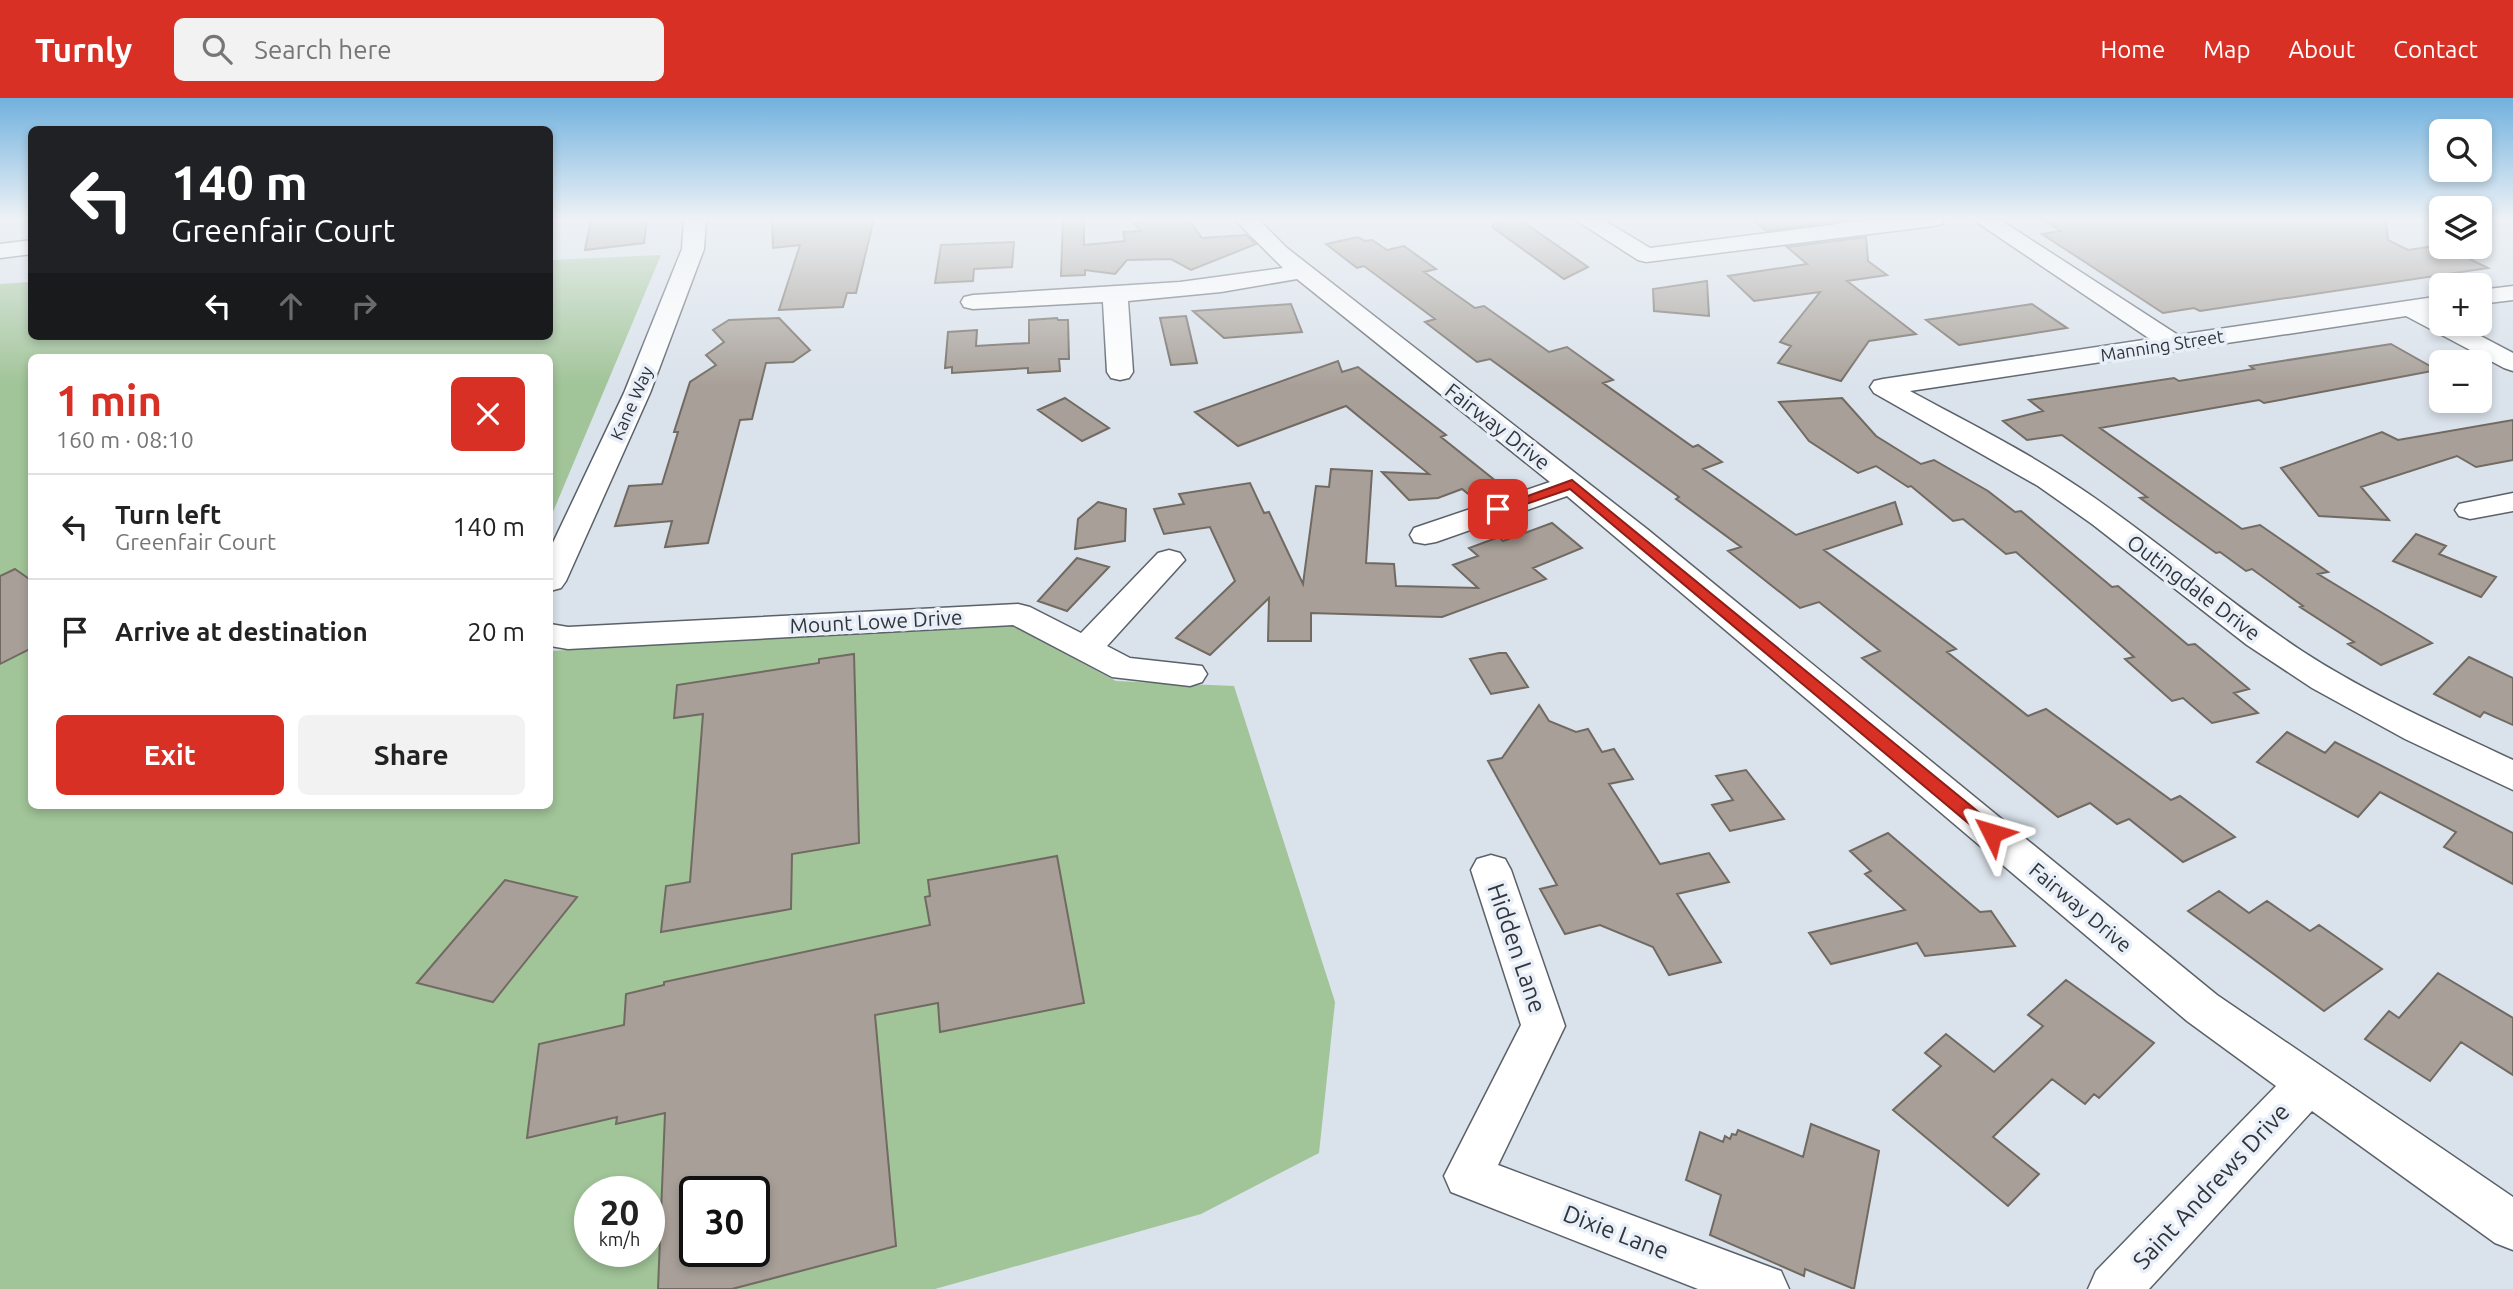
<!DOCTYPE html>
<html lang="en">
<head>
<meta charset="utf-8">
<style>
	:root { --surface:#fff; --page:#f2f2f2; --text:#222; --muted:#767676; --line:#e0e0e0; --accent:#d93025 }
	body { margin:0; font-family:Ubuntu,sans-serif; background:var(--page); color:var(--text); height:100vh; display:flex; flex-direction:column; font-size:26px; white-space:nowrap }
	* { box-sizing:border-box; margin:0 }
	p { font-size:23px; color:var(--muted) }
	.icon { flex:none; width:38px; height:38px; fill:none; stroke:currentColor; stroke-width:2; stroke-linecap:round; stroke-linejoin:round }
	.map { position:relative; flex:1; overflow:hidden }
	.sheet { position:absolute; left:28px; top:256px; width:525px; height:455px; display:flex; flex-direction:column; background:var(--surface); border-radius:10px; box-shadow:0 4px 10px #0003 }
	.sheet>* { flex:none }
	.banner { position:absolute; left:28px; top:28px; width:525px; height:214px; border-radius:10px; box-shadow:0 4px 10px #0003; background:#202124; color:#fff; overflow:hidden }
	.fabs { position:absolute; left:2429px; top:21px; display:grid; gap:14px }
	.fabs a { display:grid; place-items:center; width:63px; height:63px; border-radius:10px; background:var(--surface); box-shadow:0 4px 10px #0003; font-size:35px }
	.speed { position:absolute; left:574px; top:1078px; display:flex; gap:14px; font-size:35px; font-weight:700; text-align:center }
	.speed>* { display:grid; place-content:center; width:91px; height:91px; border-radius:50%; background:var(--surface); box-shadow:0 4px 10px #0003; line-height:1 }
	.speed small { font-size:18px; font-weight:400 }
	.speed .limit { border:4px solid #111; border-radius:10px; background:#fff; color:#111 }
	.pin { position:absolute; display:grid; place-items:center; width:60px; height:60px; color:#fff; margin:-30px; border-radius:14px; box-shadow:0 4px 10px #0006 }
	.me { position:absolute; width:77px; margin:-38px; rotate:310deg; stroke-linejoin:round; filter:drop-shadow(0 0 5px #0008) }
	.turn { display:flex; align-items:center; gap:24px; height:147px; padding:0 28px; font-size:32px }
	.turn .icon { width:91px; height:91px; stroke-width:2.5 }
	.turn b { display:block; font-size:49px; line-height:60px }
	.lanes { display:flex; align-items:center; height:66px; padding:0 28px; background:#0003; justify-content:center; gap:35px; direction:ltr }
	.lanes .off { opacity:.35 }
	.round { display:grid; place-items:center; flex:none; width:74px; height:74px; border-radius:10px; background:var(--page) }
	.head { display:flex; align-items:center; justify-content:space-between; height:119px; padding:0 28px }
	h1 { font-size:42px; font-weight:600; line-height:52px; color:var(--accent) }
	.button { display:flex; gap:14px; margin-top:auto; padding:14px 28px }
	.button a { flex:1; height:80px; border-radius:10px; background:var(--accent); color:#fff; font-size:28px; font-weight:600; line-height:80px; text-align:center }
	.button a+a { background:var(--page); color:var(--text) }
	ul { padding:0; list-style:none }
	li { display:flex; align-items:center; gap:21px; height:105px; padding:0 28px; border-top:2px solid var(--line) }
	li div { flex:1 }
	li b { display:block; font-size:26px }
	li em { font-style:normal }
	header { display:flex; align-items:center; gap:42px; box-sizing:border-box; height:98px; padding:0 35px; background:var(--accent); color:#fff }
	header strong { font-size:33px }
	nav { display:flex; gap:38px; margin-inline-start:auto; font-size:24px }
	.search { width:490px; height:63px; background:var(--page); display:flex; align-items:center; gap:18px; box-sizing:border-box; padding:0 24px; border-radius:10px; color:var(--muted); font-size:26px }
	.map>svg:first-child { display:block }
	.green { fill:#a1c498; fill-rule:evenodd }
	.building { fill:#a8a098; stroke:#716a62; stroke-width:2; fill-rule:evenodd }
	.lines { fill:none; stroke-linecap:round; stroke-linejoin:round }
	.street-casing { stroke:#5b6169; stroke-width:3 }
	.street { fill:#fff; fill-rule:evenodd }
	.route { fill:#d93025; stroke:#8d1f18; stroke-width:2 }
	.labels { text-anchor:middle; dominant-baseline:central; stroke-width:7; stroke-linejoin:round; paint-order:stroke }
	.far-street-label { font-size:18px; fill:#323539; stroke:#e8eff9 }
	.street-label { font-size:21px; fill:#323539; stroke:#e8eff9 }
	.near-street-label { font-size:24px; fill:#323539; stroke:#e8eff9 }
</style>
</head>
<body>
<header>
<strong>Turnly</strong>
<div class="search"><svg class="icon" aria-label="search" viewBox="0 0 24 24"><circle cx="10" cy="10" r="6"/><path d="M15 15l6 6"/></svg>Search here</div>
<nav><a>Home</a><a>Map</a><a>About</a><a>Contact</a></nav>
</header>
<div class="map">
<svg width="2513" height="1191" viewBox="0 0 2513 1191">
	<rect width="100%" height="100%" fill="#dae2eb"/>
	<path class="green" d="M 661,157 L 550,421 L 550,259 L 32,259 L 32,707 L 550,707 L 550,553 L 1009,526 L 1116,583 L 1234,588 L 1335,904 L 1319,1055 L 1201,1116 L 935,1191 L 0,1191 L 0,186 L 31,184 L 32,238 L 550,238 L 550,162 ZM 590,1094 L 649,1094 L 649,1153 L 590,1153 ZM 695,1094 L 754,1094 L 754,1153 L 695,1153 Z"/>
	<path class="building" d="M 591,121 L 647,121 L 644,145 L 585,152 Z
		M 772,121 L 874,121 L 856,195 L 847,195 L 843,209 L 779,212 L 800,147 L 773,150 Z
		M 1063,121 L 1084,121 L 1084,147 L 1125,143 L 1123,134 L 1140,133 L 1134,125 L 1138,125 L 1136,121 L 1188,121 L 1202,140 L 1246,137 L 1256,146 L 1191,172 L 1171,161 L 1127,162 L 1115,176 L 1085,172 L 1085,177 L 1061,178 Z
		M 1498,121 L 1519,121 L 1588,169 L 1564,181 L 1492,129 Z
		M 1752,121 L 1853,121 L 1766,133 Z
		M 2042,121 L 2386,121 L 2388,142 L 2408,152 L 2441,147 L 2488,170 L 2200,213 L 2194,210 L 2163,215 L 2042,136 L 2061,133 Z
		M 1358,139 L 1365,143 L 1372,142 L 1387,152 L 1404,148 L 1436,171 L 1424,174 L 1475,210 L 1484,208 L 1549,254 L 1567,249 L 1613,282 L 1603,285 L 1693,349 L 1698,347 L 1722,364 L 1703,371 L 1796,437 L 1895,404 L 1902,426 L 1824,452 L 1956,551 L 1947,554 L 2028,618 L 2046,611 L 2171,702 L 2180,698 L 2235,739 L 2183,764 L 2129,721 L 2117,726 L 2090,705 L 2058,719 L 1862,560 L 1880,553 L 1819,504 L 1800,510 L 1728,453 L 1741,449 L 1676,401 L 1679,399 L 1490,261 L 1477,264 L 1425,224 L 1435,221 L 1364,168 L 1357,170 L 1326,146 Z
		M 1866,139 L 1868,163 L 1887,177 L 1847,183 L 1916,236 L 1869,243 L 1841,283 L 1778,265 L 1791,248 L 1780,244 L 1820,194 L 1754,203 L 1728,178 L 1807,166 L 1787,149 Z
		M 1014,144 L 1012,169 L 974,171 L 973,183 L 935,185 L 941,147 Z
		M 1707,183 L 1709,218 L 1654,213 L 1653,191 Z
		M 1291,206 L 1302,234 L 1224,240 L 1193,213 Z
		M 2032,206 L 2067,230 L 1959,247 L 1926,222 Z
		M 1186,218 L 1197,265 L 1171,267 L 1160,220 Z
		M 779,220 L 810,252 L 793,264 L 766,265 L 752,321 L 740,322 L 708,445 L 665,449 L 672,423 L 615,428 L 629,388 L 662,386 L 678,334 L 674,334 L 690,284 L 716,267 L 706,257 L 724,244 L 713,232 L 729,222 Z
		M 1057,220 L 1058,222 L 1068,222 L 1069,261 L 1059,261 L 1060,273 L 1028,275 L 1028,270 L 952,275 L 952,269 L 945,270 L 948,234 L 977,232 L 976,248 L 1029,245 L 1029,222 Z
		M 2391,246 L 2437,272 L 2264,305 L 2259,302 L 2100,330 L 2242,431 L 2260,427 L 2328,474 L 2318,476 L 2432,545 L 2381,567 L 2348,546 L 2354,544 L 2300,509 L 2303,508 L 2252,471 L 2246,473 L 2220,454 L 2216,455 L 2170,422 L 2140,400 L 2147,399 L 2062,337 L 2027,342 L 2003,323 L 2043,313 L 2029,302 L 2174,280 L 2179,283 L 2254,271 L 2250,268 Z
		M 1338,263 L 1342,274 L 1358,269 L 1446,337 L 1441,339 L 1507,392 L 1477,403 L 1462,391 L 1438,400 L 1409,402 L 1382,374 L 1429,376 L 1346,308 L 1238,348 L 1195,314 Z
		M 1065,300 L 1109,330 L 1082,343 L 1038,312 Z
		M 1842,300 L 1876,338 L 1921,366 L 1934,362 L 1988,393 L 2015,414 L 2021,413 L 2112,489 L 2118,488 L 2188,547 L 2195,546 L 2249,591 L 2234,595 L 2258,615 L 2212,625 L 2183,600 L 2172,603 L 2125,561 L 2134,559 L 2016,454 L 2006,456 L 1963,421 L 1953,423 L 1911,388 L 1908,389 L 1876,368 L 1858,375 L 1809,343 L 1779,304 Z
		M 2513,322 L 2513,362 L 2476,369 L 2457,358 L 2361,389 L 2389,422 L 2319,418 L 2281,370 L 2382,334 L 2398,342 Z
		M 1331,371 L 1372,373 L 1366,465 L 1394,466 L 1396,488 L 1478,490 L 1453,467 L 1478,458 L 1469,450 L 1499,439 L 1503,443 L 1552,425 L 1582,450 L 1533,470 L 1546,481 L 1442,519 L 1311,515 L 1311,543 L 1268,543 L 1269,500 L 1210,557 L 1176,540 L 1235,483 L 1210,429 L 1164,436 L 1154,411 L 1184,406 L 1179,396 L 1250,385 L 1264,415 L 1269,414 L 1303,486 L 1316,388 L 1329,389 Z
		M 1098,404 L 1126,411 L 1125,443 L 1075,451 L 1078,421 Z
		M 2416,436 L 2446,448 L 2439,456 L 2496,479 L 2481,499 L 2393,463 Z
		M 1077,460 L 1109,469 L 1067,513 L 1038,503 Z
		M 15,471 L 32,483 L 32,550 L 0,566 L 0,478 Z
		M 1499,555 L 1506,555 L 1528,589 L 1491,596 L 1470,561 Z
		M 854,556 L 859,745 L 792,756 L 791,811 L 661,834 L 666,788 L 690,784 L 703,616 L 674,620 L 677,587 L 819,565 L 819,561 Z
		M 2469,559 L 2513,580 L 2513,627 L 2484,614 L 2480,619 L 2434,596 Z
		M 1539,607 L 1549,623 L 1576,634 L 1588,631 L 1602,654 L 1614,651 L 1633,681 L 1609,686 L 1660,766 L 1709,755 L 1729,784 L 1677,796 L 1721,864 L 1669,877 L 1653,849 L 1600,827 L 1565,836 L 1540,791 L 1557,787 L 1488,663 L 1502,660 Z
		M 2287,634 L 2325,655 L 2335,644 L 2513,735 L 2513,786 L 2444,749 L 2456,734 L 2380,694 L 2358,719 L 2257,664 Z
		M 1746,672 L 1784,721 L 1730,733 L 1712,707 L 1733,702 L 1716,678 Z
		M 1888,735 L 1980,814 L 1991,813 L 2015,848 L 1925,858 L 1917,845 L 1831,866 L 1809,835 L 1905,812 L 1865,776 L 1871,773 L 1850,753 Z
		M 1057,758 L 1084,905 L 940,934 L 938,905 L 875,917 L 896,1148 L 732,1191 L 658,1191 L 665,1015 L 616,1026 L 617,1019 L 527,1040 L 539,946 L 624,927 L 626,896 L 664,887 L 664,884 L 930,827 L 925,799 L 930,798 L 928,782 ZM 695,1094 L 754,1094 L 754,1153 L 695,1153 Z
		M 505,782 L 577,799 L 493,904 L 417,885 Z
		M 2219,793 L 2249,815 L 2267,803 L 2310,833 L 2319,827 L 2382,871 L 2324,913 L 2188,813 Z
		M 2438,875 L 2513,920 L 2513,977 L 2461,944 L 2430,983 L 2365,941 L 2389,913 L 2399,920 Z
		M 2066,882 L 2154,945 L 2099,1000 L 2094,996 L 2085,1006 L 2052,981 L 1993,1039 L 2039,1076 L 2008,1108 L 1893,1012 L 1941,968 L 1925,955 L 1946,936 L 1994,974 L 2043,928 L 2028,917 Z
		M 1811,1026 L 1879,1053 L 1854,1191 L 1805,1171 L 1804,1178 L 1710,1137 L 1721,1097 L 1686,1082 L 1700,1034 L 1723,1044 L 1725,1038 L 1730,1041 L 1732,1036 L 1736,1037 L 1738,1032 L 1803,1059 Z"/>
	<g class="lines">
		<g class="street-casing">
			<path id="street" d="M 684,121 L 706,121 L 704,151 L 650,295 L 566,483 L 561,490 L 550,493 L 550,451 L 624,295 L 682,151 Z
				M 1234,121 L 1258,121 L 1287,150 L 1647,431 L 2217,897 L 2513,1099 L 2513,1152 L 2495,1145 L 2312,1013 L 2149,1191 L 2088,1191 L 2096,1173 L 2276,988 L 2187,923 L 1567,398 L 1436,444 L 1425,446 L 1414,444 L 1410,437 L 1414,430 L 1550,384 L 1297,181 L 1221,194 L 1128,203 L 1133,274 L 1129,280 L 1120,282 L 1111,280 L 1107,274 L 1103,204 L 973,211 L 964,209 L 961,204 L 964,199 L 973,197 L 1180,184 L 1283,170 Z
				M 1574,121 L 1602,121 L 1650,150 L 1877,121 L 1945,121 L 1942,126 L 1934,128 L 1646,164 L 1638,162 Z
				M 1972,121 L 1999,121 L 2178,237 L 2441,198 L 2441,212 L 2435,213 L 2441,217 L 2441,226 L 2458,226 L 2513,255 L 2513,273 L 2504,270 L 2406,218 L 1910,293 C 1967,324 2026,353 2080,390 C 2156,441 2225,502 2302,553 C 2368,596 2441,628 2513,662 L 2513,692 L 2405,641 L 2312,590 L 2247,547 L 2092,426 L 2038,388 L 1874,295 L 1870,289 L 1874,283 L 1883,281 L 2150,241 Z
				M 32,142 L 32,156 L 0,160 L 0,146 Z
				M 2513,188 L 2513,202 L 2480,206 L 2480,192 Z
				M 2513,395 L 2513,413 L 2470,421 L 2459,418 L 2455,412 L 2459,406 Z
				M 1169,452 L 1180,455 L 1185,462 L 1107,548 L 1130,560 L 1202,568 L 1207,576 L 1202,584 L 1190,588 L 1112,579 L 1013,527 L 568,551 L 550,548 L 550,526 L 568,529 L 1018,506 L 1030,509 L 1081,535 L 1158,455 Z
				M 1491,757 L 1505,761 L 1511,772 L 1565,928 L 1498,1067 L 1781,1173 L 1789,1191 L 1698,1191 L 1451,1094 L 1444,1078 L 1521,927 L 1471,772 L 1477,761 Z"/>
		</g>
		<use href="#street" class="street"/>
	</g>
	<linearGradient id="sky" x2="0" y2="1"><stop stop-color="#71b1de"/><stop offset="0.42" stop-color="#eef2f6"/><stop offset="1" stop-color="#eef2f6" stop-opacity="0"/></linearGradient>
	<rect width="2513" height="288" fill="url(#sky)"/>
	<path class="route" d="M 1572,382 L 1998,730 L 2001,735 L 1998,740 L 1986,740 L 1570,391 L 1503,414 L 1494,414 L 1492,411 Z"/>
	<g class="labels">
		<g class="far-street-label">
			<text transform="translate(2162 247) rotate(-9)">Manning Street</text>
			<text transform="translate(631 305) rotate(-66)">Kane Way</text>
		</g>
		<g class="street-label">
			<text transform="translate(1498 328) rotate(38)">Fairway Drive</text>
			<text transform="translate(2194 489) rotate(37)">Outingdale Drive</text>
			<text transform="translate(876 523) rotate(-3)">Mount Lowe Drive</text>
			<text transform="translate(2081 809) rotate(40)">Fairway Drive</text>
		</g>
		<g class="near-street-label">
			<text transform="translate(1517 850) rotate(71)">Hidden Lane</text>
			<text transform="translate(2211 1088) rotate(-47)">Saint Andrews Drive</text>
			<text transform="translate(1616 1134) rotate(21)">Dixie Lane</text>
		</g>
	</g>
</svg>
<div class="fabs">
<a><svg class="icon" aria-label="search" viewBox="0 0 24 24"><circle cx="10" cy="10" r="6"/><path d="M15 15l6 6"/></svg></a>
<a><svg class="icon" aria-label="layers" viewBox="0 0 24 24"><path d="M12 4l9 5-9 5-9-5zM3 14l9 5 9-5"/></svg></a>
<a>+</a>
<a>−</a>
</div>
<div class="speed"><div>20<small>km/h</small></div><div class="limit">30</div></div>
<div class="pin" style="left:1498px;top:411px;background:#d93025"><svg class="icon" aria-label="arrive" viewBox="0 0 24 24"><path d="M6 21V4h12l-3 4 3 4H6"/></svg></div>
<svg class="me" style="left:1992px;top:735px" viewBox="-20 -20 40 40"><path d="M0-17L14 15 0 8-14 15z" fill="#d93025" stroke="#fff" stroke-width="4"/></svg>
<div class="banner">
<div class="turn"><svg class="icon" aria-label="left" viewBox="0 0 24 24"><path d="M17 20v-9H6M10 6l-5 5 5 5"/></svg><div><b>140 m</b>Greenfair Court</div></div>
<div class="lanes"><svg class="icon" aria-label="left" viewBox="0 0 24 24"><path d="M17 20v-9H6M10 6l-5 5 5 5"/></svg><svg class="icon off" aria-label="ahead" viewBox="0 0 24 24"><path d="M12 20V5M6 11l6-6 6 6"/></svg><svg class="icon off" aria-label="right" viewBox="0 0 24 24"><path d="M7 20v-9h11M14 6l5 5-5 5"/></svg></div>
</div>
<section class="sheet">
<div class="head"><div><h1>1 min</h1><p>160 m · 08:10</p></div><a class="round" style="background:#d93025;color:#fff"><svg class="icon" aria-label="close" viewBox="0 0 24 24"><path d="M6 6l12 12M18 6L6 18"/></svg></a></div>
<ul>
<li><svg class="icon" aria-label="left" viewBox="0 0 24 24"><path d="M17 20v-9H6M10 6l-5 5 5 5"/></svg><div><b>Turn left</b><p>Greenfair Court</p></div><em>140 m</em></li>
<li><svg class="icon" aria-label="arrive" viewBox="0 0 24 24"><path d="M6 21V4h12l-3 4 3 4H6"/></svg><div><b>Arrive at destination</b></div><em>20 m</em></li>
</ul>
<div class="button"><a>Exit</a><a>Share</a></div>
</section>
</div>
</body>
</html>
